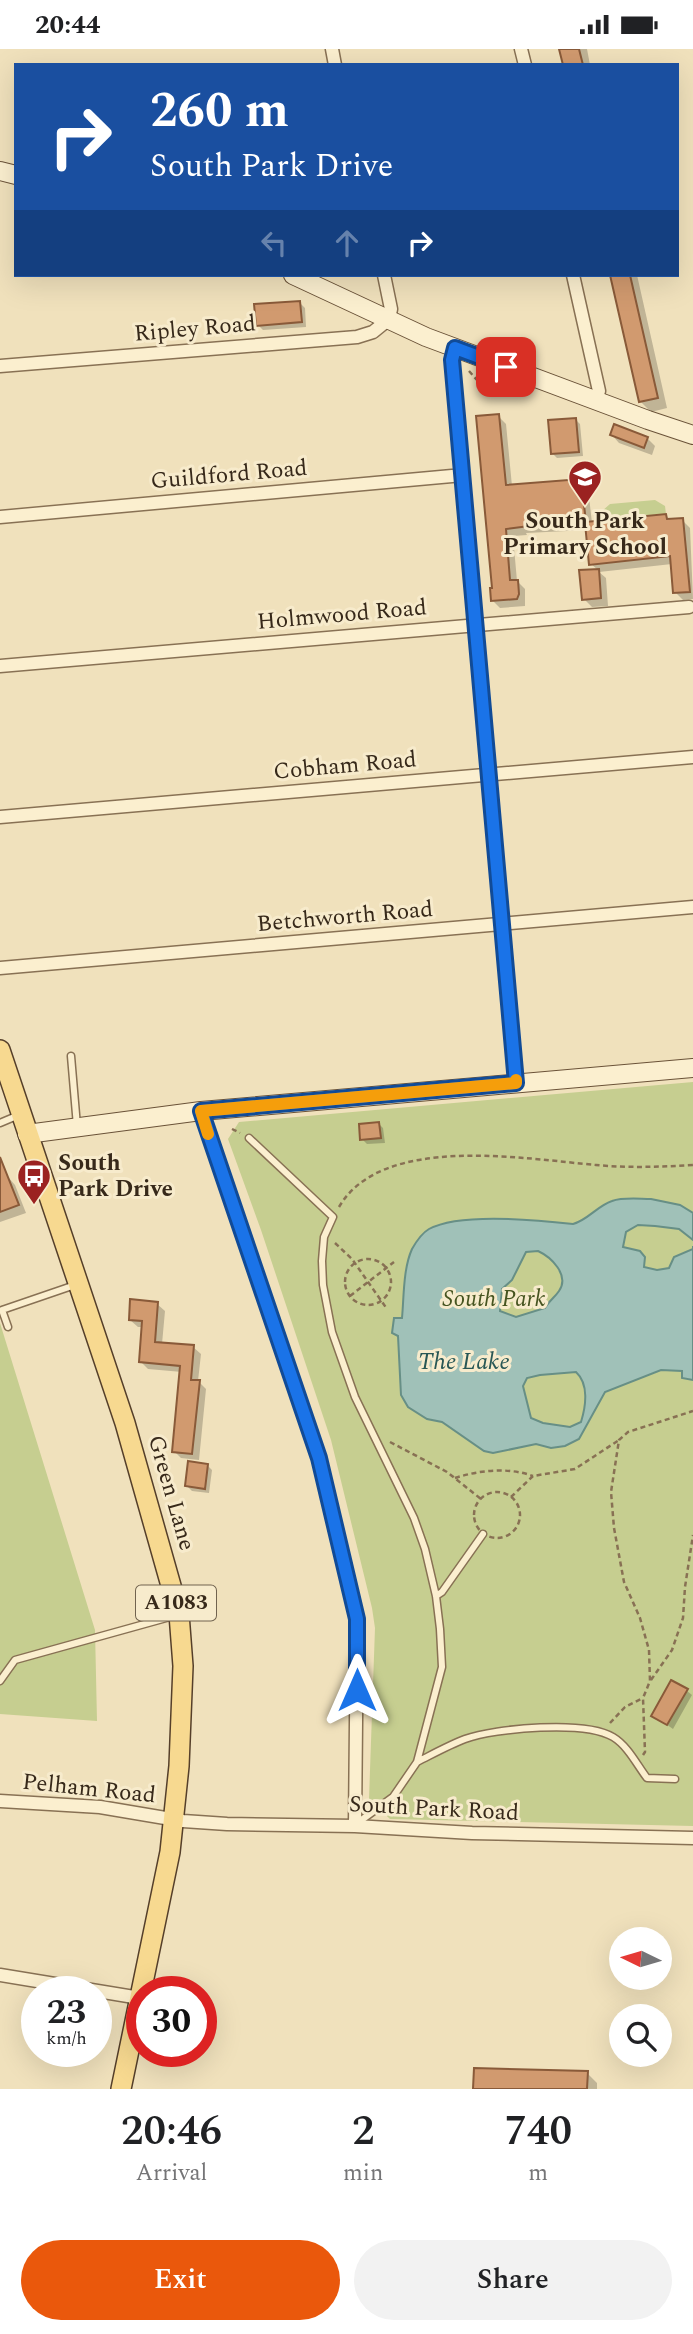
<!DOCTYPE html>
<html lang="en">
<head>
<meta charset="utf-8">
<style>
	:root { --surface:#fff; --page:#f2f2f2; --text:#202124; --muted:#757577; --accent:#ea580c }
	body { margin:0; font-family:Spectral,serif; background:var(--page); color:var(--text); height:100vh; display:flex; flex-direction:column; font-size:26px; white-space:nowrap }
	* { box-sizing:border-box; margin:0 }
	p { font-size:23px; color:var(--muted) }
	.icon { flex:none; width:38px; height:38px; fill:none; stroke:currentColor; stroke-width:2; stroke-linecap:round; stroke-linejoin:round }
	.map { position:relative; height:2040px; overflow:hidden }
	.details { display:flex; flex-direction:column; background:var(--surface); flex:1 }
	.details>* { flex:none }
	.hud { position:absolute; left:14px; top:14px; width:665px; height:214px; border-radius:0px; box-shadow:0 7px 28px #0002; background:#1a4fa0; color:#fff; overflow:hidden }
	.needle { width:46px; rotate:275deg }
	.fabs { position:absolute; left:609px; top:1878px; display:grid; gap:14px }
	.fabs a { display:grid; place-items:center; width:63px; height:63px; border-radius:50%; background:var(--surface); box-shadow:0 7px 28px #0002; font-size:35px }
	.speed { position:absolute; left:21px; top:1927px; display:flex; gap:14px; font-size:35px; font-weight:700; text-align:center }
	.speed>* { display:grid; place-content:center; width:91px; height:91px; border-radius:50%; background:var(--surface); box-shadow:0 7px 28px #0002; line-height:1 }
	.speed small { font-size:18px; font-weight:400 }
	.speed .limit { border:10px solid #d22; background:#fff; color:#111 }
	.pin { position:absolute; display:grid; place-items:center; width:60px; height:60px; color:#fff; margin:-30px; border-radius:14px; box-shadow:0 4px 10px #0006 }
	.me { position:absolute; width:77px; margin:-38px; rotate:0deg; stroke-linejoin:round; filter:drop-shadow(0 0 5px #0008) }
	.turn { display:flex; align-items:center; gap:24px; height:147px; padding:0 21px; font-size:32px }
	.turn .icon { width:91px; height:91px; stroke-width:2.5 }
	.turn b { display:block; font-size:49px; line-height:60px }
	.lanes { display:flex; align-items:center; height:66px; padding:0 21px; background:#0003; justify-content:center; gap:35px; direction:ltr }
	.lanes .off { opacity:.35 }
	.eta { display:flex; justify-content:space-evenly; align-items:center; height:119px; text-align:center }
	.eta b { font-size:42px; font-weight:600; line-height:49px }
	.action { display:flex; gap:14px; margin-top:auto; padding:14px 21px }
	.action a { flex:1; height:80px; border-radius:42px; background:var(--accent); color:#fff; font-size:28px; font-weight:600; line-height:80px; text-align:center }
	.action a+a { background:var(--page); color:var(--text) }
	.status { display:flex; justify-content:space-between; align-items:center; height:49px; padding:0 35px; background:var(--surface); direction:ltr }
	.status svg { height:19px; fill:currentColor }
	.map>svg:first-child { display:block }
	.green { fill:#c6ce90 }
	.water { fill:#a0c1b8; stroke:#678f86; stroke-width:2; fill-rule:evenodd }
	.shadow { fill:#0003 }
	.building { fill:#d19a6f; stroke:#895a39; stroke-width:2 }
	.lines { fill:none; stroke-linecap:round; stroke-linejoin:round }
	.lane-casing { stroke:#887154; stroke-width:9 }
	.street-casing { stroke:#887154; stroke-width:15 }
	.secondary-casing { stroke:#6a5238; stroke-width:20 }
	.primary-casing { stroke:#553f2a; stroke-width:22 }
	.path { stroke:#887154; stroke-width:2.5; stroke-dasharray:5 3.5; stroke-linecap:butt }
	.lane { stroke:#fbefcf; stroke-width:6 }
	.street { stroke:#fbefcf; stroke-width:12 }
	.secondary { stroke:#fbefcf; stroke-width:18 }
	.primary { stroke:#f7d990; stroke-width:19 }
	.route-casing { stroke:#114b97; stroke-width:18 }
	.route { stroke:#1a73e8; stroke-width:12 }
	.slow { stroke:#f59e0b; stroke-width:12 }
	.labels { text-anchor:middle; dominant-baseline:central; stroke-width:6; stroke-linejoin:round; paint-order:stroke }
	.shield { fill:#f7ebcc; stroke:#71634f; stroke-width:2 }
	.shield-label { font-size:21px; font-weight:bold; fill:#37291a }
	.street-label { font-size:23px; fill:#37291a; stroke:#f7ebcc }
	.poi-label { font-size:23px; font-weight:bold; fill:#37291a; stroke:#f7ebcc }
	.park-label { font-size:23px; font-style:italic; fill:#465420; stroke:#f7ebcc }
	.water-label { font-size:24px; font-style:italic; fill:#285755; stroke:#f7ebcc }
</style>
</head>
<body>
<div class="status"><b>20:44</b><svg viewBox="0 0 49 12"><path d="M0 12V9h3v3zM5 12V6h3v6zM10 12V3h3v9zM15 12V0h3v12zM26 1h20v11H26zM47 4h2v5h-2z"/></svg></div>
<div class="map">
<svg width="693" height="2040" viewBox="0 0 693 2040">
	<rect width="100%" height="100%" fill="#f0e1bc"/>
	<path class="green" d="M 655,451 L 665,457 L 666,465 L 602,471 L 602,462 L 610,455 Z
		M 693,1033 L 693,1777 L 390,1770 L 369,1750 L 375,1579 L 372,1559 L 331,1391 L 261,1181 L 228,1090 L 239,1073 Z
		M 0,1274 L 95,1581 L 97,1672 L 0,1665 Z"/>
	<path class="water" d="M 651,1150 L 680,1156 L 693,1164 L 693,1191 L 679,1180 L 655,1177 L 638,1176 L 626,1183 L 623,1198 L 640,1202 L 645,1208 L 644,1218 L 657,1221 L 669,1219 L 674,1208 L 693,1200 L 693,1197 L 693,1331 L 682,1329 L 682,1322 L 661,1321 L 605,1343 L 579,1390 L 565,1397 L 551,1399 L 536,1395 L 493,1404 L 484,1402 L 442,1373 L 427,1370 L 408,1358 L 401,1346 L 398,1287 L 392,1284 L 394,1269 L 402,1269 C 404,1248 403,1220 412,1200 C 416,1193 422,1184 429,1180 C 460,1163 538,1171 573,1175 C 588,1171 597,1157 612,1152 C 623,1148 639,1150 651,1150 ZM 538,1202 C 551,1208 570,1226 559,1242 C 555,1248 549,1252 545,1259 L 516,1268 L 500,1262 L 502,1240 L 512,1231 L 526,1203 ZM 576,1323 C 589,1335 586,1357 581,1373 L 570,1378 L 543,1374 L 531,1369 L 523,1337 L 527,1329 L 540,1326 Z"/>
	<path class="shadow" d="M 561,0 L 587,0 L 590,16 L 565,16 Z
		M 612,226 L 637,226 L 667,359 L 651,363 L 640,352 Z
		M 300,254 L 305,259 L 306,278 L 263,281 L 258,276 Z
		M 498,367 L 506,375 L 512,437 L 580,431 L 588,439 L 592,474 L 665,467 L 670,471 L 682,471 L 690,479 L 693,550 L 683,551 L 675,543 L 672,515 L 599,523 L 606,529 L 608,557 L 592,558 L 584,550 L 598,521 L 591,515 L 588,481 L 526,484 L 527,486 L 513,487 L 517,532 L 525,540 L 525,557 L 500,559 L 492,551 Z
		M 575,370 L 580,375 L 583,407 L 557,409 L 552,404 Z
		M 612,386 L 647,389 L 655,397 L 652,406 L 619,394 Z
		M 378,1074 L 383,1079 L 385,1094 L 367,1095 L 362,1090 Z
		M 8,1128 L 15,1136 L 26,1164 L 0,1173 L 0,1130 Z
		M 157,1255 L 165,1262 L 162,1295 L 193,1298 L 201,1305 L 198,1332 L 206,1340 L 199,1411 L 181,1409 L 174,1402 L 182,1323 L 148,1320 L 140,1312 L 143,1278 L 138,1278 L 130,1271 Z
		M 207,1416 L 212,1421 L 209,1444 L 192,1442 L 187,1437 Z
		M 687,1642 L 692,1646 L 673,1680 L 653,1666 Z
		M 587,2024 L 597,2034 L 597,2040 L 475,2040 Z"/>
	<path class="building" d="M 559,0 L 579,0 L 583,16 L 563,16 Z
		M 610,226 L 630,226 L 658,349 L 639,353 Z
		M 300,252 L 302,273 L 256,277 L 254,255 Z
		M 499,365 L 506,436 L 581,430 L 586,473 L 666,465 L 667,470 L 683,469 L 690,543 L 673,544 L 670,507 L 589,516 L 585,474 L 553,476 L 553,474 L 506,480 L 510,531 L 518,531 L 519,545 L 517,550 L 491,552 L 490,539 L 492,539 L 476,367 Z
		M 576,369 L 579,403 L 551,405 L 548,371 Z
		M 614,375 L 648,388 L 644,399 L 610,386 Z
		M 599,520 L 601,549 L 582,551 L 579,521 Z
		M 379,1073 L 381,1089 L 360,1091 L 359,1075 Z
		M 0,1108 L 19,1156 L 0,1163 Z
		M 130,1250 L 158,1253 L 155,1293 L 194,1296 L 191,1331 L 200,1331 L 192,1405 L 172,1403 L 180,1317 L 139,1313 L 142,1272 L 129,1271 Z
		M 188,1412 L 208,1415 L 205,1440 L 185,1437 Z
		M 671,1631 L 688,1640 L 667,1676 L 651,1667 Z
		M 474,2019 L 588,2022 L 587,2040 L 473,2040 Z"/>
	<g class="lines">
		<g class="lane-casing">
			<path id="lane" d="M 71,1007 L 77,1077
				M 0,1074 L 19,1066
				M 249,1089 L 333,1168 L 324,1188 L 322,1212 L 323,1236 L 332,1283 L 355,1348 L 414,1469 L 425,1500 L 436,1547 L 440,1580 L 442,1618 L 417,1713 L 393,1748 L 356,1775
				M 8,1278 L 2,1261 L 75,1236
				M 436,1547 L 442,1543 L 483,1485
				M 0,1632 L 15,1611 L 177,1566
				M 417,1713 C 433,1705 449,1696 465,1690 C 496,1679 585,1671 613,1688 C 628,1697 637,1716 647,1729 L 675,1730"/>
		</g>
		<g class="street-casing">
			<path id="street" d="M 332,0 L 335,16
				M 521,0 L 525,16
				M 573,226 L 599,342 L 596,352
				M 455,299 L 452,311 L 457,367 L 516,1034
				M 0,317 L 357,288 L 373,283 L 389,270 L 391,260 L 384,226
				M 0,468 L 463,426
				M 0,617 L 689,558
				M 0,768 L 693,708
				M 0,919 L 693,858
				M 201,1062 L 319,1409 L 357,1570 L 355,1777
				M 0,1752 L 100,1758 L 183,1772 L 227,1775 L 355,1777 L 472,1784 L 693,1789
				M 0,1926 L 140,1949"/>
		</g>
		<g class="secondary-casing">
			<path id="secondary" d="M 0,122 L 16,126
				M 293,226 L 426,288 L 648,371 L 693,386
				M 27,1085 L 201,1062 L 693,1019"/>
		</g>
		<g class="primary-casing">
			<path id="primary" d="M 0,1001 L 125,1374 L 179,1565 L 183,1617 L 179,1717 L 170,1803 L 121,2040"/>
		</g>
		<path class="path" d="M 469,322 L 477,331
			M 232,1080 L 240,1084
			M 339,1158 C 382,1084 525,1110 596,1116 C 629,1119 660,1118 693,1116
			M 335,1194 L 352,1210 L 387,1260
			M345 1233a23 23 0 1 1 46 0a23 23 0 1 1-46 0Z
			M 350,1247 L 394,1213
			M 390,1393 L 447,1423 L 481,1450
			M 455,1429 C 480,1421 508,1418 533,1427
			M474 1466a23 23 0 1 1 46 0a23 23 0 1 1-46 0Z
			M 511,1448 L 533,1427 L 575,1420 L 619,1391
			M 651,1631 L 672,1601 L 683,1569 L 685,1538 L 693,1486
			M 610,1674 L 625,1658 L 643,1649
			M 643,1706 L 645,1703 L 643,1649 L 650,1632 L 649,1601 L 640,1569 L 624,1533 L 614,1479 L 611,1443 L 619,1391 L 628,1383 L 693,1362"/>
		<use href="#lane" class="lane"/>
		<use href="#street" class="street"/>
		<use href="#secondary" class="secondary"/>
		<use href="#primary" class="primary"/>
	</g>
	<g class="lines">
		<g class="route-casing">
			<path id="route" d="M 357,1641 L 357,1570 L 319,1409 L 201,1062 L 516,1034 L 457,367 L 452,311 L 455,299 L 506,318"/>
		</g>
		<use href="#route" class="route"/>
		<path class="slow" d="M 208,1085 L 201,1062 L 516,1034 L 516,1031"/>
	</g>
	<defs>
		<g id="school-pin" transform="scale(1.75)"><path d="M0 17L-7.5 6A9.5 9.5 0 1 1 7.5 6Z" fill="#9b2221" stroke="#f7ebcc"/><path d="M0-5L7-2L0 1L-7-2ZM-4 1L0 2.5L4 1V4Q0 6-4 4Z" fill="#fff"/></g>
		<g id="bus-pin" transform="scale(1.75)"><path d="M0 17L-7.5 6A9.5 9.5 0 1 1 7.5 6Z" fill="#9b2221" stroke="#f7ebcc"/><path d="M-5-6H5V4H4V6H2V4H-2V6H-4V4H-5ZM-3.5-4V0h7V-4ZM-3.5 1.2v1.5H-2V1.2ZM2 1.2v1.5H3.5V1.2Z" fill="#fff"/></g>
	</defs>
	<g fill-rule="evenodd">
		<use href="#school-pin" x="585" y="428"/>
		<use href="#bus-pin" x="34" y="1127"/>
	</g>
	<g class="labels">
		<rect class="shield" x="136" y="1536.5" width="80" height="35" rx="5"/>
		<g class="shield-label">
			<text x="176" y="1554">A1083</text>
		</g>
		<g class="street-label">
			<text transform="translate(195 280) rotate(-5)">Ripley Road</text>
			<text transform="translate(229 426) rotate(-5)">Guildford Road</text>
			<text transform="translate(342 566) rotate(-5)">Holmwood Road</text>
			<text transform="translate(345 717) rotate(-5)">Cobham Road</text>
			<text transform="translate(345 868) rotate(-5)">Betchworth Road</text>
			<text transform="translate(171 1444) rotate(74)">Green Lane</text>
			<text transform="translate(89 1740) rotate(6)">Pelham Road</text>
			<text transform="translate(434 1760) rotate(3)">South Park Road</text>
		</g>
		<g class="poi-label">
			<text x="585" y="472">South Park<tspan x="585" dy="26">Primary School</tspan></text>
			<text x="58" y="1114" text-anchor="start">South<tspan x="58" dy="26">Park Drive</tspan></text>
		</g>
		<g class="park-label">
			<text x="494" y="1250">South Park</text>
		</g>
		<g class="water-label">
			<text x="464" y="1313">The Lake</text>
		</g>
	</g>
</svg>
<div class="fabs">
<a><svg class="needle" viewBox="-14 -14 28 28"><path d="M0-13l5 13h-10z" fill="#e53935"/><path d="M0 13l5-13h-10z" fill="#757577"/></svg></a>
<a><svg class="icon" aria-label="search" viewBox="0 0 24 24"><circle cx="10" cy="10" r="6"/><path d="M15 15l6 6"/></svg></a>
</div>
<div class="speed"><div>23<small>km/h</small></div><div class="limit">30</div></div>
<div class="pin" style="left:506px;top:318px;background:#d93025"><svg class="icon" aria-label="arrive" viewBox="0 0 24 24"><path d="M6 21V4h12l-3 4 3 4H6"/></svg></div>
<svg class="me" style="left:357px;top:1641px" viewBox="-20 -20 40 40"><path d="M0-17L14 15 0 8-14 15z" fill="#1a73e8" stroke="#fff" stroke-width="4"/></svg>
<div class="hud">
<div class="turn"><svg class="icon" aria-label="right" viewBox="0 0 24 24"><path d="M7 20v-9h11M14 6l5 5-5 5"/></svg><div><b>260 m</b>South Park Drive</div></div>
<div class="lanes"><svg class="icon off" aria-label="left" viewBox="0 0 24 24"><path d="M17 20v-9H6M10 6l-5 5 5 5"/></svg><svg class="icon off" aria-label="ahead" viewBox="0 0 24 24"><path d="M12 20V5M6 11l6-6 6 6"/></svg><svg class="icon" aria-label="right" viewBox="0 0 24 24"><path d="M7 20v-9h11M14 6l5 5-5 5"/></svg></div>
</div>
</div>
<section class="details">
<div class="eta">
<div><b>20:46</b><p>Arrival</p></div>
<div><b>2</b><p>min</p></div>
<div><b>740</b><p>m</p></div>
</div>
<div class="action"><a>Exit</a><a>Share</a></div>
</section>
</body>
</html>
